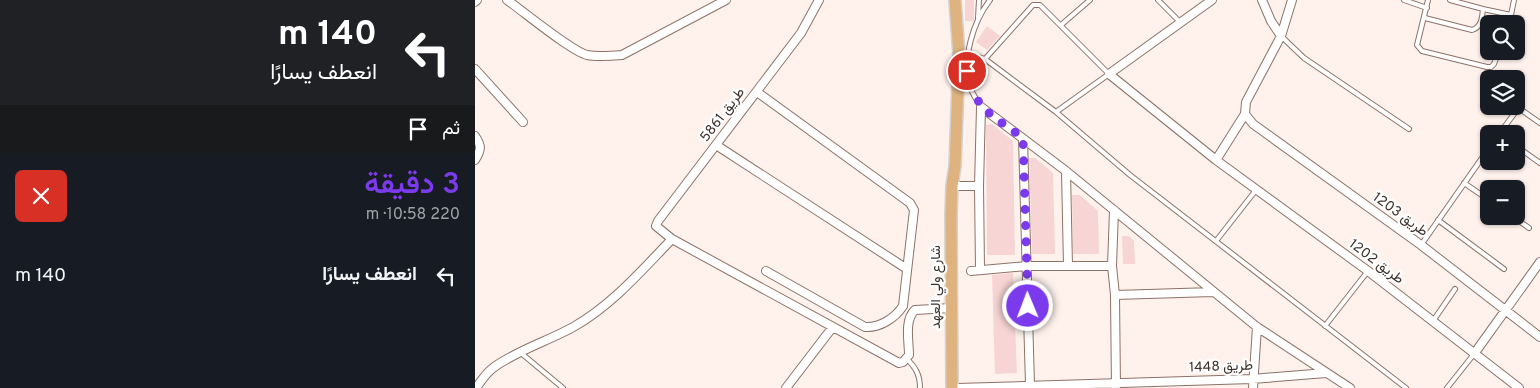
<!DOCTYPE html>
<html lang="ar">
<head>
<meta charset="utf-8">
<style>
	:root { --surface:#171b24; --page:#20242c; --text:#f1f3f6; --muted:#9ea1a6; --accent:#7c3aed }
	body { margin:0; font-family:Overpass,Vazirmatn,sans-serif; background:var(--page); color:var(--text); direction:rtl; height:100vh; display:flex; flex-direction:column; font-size:19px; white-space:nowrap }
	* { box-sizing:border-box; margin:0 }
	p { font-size:16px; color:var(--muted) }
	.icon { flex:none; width:28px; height:28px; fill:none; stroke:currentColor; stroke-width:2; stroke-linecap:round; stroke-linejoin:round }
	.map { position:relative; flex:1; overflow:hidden; direction:ltr }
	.details { display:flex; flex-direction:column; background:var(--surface); width:475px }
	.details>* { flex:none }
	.top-card { background:#202124; color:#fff; overflow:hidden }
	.fabs { position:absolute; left:1005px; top:15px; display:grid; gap:10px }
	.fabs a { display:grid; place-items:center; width:45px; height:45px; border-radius:8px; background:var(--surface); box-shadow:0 1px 4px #0004; font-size:25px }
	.pin { position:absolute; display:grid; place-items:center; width:42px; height:42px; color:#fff; margin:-21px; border:2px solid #fff; border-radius:50%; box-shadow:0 1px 5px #0007 }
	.me { position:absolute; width:55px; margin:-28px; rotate:359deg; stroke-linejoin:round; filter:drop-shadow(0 0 4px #0008) }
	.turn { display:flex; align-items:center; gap:18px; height:105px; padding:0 15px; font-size:22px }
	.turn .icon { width:65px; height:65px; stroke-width:2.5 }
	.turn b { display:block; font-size:35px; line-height:42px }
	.then { display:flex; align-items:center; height:48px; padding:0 15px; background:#0003; gap:10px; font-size:19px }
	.round { display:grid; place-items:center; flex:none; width:52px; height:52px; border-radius:8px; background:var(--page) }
	.summary { display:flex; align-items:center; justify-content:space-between; height:85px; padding:0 15px }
	h1 { font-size:30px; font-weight:600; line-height:38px; color:var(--accent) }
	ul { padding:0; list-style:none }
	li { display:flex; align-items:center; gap:15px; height:75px; padding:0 15px }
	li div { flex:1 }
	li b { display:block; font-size:19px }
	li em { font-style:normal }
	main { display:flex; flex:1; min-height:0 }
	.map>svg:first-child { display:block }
	.building { fill:#f7d5d4 }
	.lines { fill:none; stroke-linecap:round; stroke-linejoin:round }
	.service-casing { stroke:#8e7267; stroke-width:6 }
	.minor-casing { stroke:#8e7267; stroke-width:10 }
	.primary-casing { stroke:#d4d2d1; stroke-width:14 }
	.service { stroke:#fff; stroke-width:4 }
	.minor { stroke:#fff; stroke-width:8 }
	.primary { stroke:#deb380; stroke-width:11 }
	.route { stroke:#7c3aed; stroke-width:9; stroke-dasharray:0 16.2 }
	.labels { text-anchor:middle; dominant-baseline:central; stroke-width:4.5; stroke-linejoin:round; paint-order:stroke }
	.street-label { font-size:14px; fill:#3d312c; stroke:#fff }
</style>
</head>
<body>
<main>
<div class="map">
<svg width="1065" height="388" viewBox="0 0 1065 388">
	<rect width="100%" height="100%" fill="#fff2ed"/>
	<path class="building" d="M 490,0 L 499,0 L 499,21 L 490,21 Z
		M 512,26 L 525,36 L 512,50 L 501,42 Z
		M 517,124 L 538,141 L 540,255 L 512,255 L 511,125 Z
		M 554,158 L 560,158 L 578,173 L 580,254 L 557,254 Z
		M 597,195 L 605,195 L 623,211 L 624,254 L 598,254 Z
		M 647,236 L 654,236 L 659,241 L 660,264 L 648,264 Z
		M 538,273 L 542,373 L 520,374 L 517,275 Z"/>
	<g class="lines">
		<g class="service-casing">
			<path id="service" d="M 683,0 L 706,23
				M 929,0 L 952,8
				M 953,0 L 942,45 L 947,51 L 1012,67 L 1016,67 L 1019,64 L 1024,51
				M 975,0 L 1008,9
				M 1036,15 L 1039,0
				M 503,18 L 504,0
				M 950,18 L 997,30 C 1007,27 1007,17 1008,9 L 1036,15 L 1033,24
				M 586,25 L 615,0
				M 806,36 L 829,58 L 934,129
				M 485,55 L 494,54 L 510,59 L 581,112 L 655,175 L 931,388
				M 510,59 L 558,5 L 565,5 L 634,74 L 581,112
				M 506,107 C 502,100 497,94 495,86 C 487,58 498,22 515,0
				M 1024,134 L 1042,110 L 1048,111 L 1065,123
				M 1041,146 L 1065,163
				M 989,183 L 1014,200
				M 1037,216 L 1054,228
				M 963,220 L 1029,269
				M 741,241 L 781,190
				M 946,245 L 1014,148
				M 958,321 L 980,289
				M 850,326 L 893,271
				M 46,353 L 88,388
				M 432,359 C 441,368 445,375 445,388
				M 972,388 L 999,354"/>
		</g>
		<g class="minor-casing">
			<path id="minor" d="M 32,0 C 48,11 96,51 112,55 C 123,57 135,56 147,55 L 251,0
				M 344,0 L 326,33 L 183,221 L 181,226 L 197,239 L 424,363 L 428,362 L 434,355 C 434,341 429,320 440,310 L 476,308
				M 737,0 L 634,74 L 741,160 L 893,271 L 1044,388
				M 787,0 L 796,21 L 806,36
				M 0,2 L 2,0
				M 0,69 L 48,122
				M 282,92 L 435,203 L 439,210 L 428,306 C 420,318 405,328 390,327 L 291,271
				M 506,107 L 591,171 L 782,327 L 875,388
				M 770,114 L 778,124 L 946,245 L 1065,337
				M 0,136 C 7,146 6,150 0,160
				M 548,139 L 555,385
				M 241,145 L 432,269
				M 741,160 L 770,114 L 771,102 L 806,36 L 817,0
				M 591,171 L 593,266
				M 477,186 L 504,186
				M 639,210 L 637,266 L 640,295 L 641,388
				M 505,269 L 504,186 L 506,107
				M 496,271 L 552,266 L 637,266
				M 640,295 L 738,292
				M 999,354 L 1065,262
				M 1,388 C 6,381 11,373 18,368 C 40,351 76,340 100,326 C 138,304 167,270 197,239
				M 311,388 L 357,328
				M 482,388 L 777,379 L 851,373
				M 778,388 L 782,327"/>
		</g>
		<g class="primary-casing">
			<path id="primary" d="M 477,388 L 476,215 L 477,186 L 480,166 L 484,55 L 480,0"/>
		</g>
		<use href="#service" class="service"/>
		<use href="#minor" class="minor"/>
		<use href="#primary" class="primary"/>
	</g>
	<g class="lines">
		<path class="route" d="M 492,71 C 499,110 519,116 548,138 L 553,306"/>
	</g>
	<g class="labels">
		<g class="street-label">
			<text transform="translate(248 115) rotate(-53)">طريق 5861</text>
			<text transform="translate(925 215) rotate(36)">طريق 1203</text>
			<text transform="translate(901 262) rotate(37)">طريق 1202</text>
			<text transform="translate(461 287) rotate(-90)">شارع ولي العهد</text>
			<text transform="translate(746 367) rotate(-2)">طريق 1448</text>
		</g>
	</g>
</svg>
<div class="fabs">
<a><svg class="icon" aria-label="search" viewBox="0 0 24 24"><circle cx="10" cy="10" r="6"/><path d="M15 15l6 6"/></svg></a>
<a><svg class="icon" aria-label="layers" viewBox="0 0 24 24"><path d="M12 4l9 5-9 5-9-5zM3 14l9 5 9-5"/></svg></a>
<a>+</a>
<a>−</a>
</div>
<div class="pin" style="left:492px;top:71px;background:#d93025"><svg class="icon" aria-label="arrive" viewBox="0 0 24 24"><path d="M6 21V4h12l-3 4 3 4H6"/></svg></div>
<svg class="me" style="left:553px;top:306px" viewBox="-20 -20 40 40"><circle r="17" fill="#7c3aed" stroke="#fff" stroke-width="3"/><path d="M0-11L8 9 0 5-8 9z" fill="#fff"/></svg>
</div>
<section class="details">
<div class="top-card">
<div class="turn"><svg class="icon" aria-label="left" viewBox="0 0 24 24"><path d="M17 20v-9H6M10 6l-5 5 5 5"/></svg><div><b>140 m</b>انعطف يسارًا</div></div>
<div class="then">ثم<svg class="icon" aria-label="arrive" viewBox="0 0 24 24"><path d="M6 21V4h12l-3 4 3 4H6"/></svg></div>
</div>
<div class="summary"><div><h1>3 دقيقة</h1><p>220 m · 10:58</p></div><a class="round" style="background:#d93025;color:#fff"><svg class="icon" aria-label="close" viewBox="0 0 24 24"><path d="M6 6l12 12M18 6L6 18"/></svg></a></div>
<ul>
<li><svg class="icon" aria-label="left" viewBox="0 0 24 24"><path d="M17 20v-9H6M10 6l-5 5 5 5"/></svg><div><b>انعطف يسارًا</b></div><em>140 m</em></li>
</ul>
</section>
</main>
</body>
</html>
